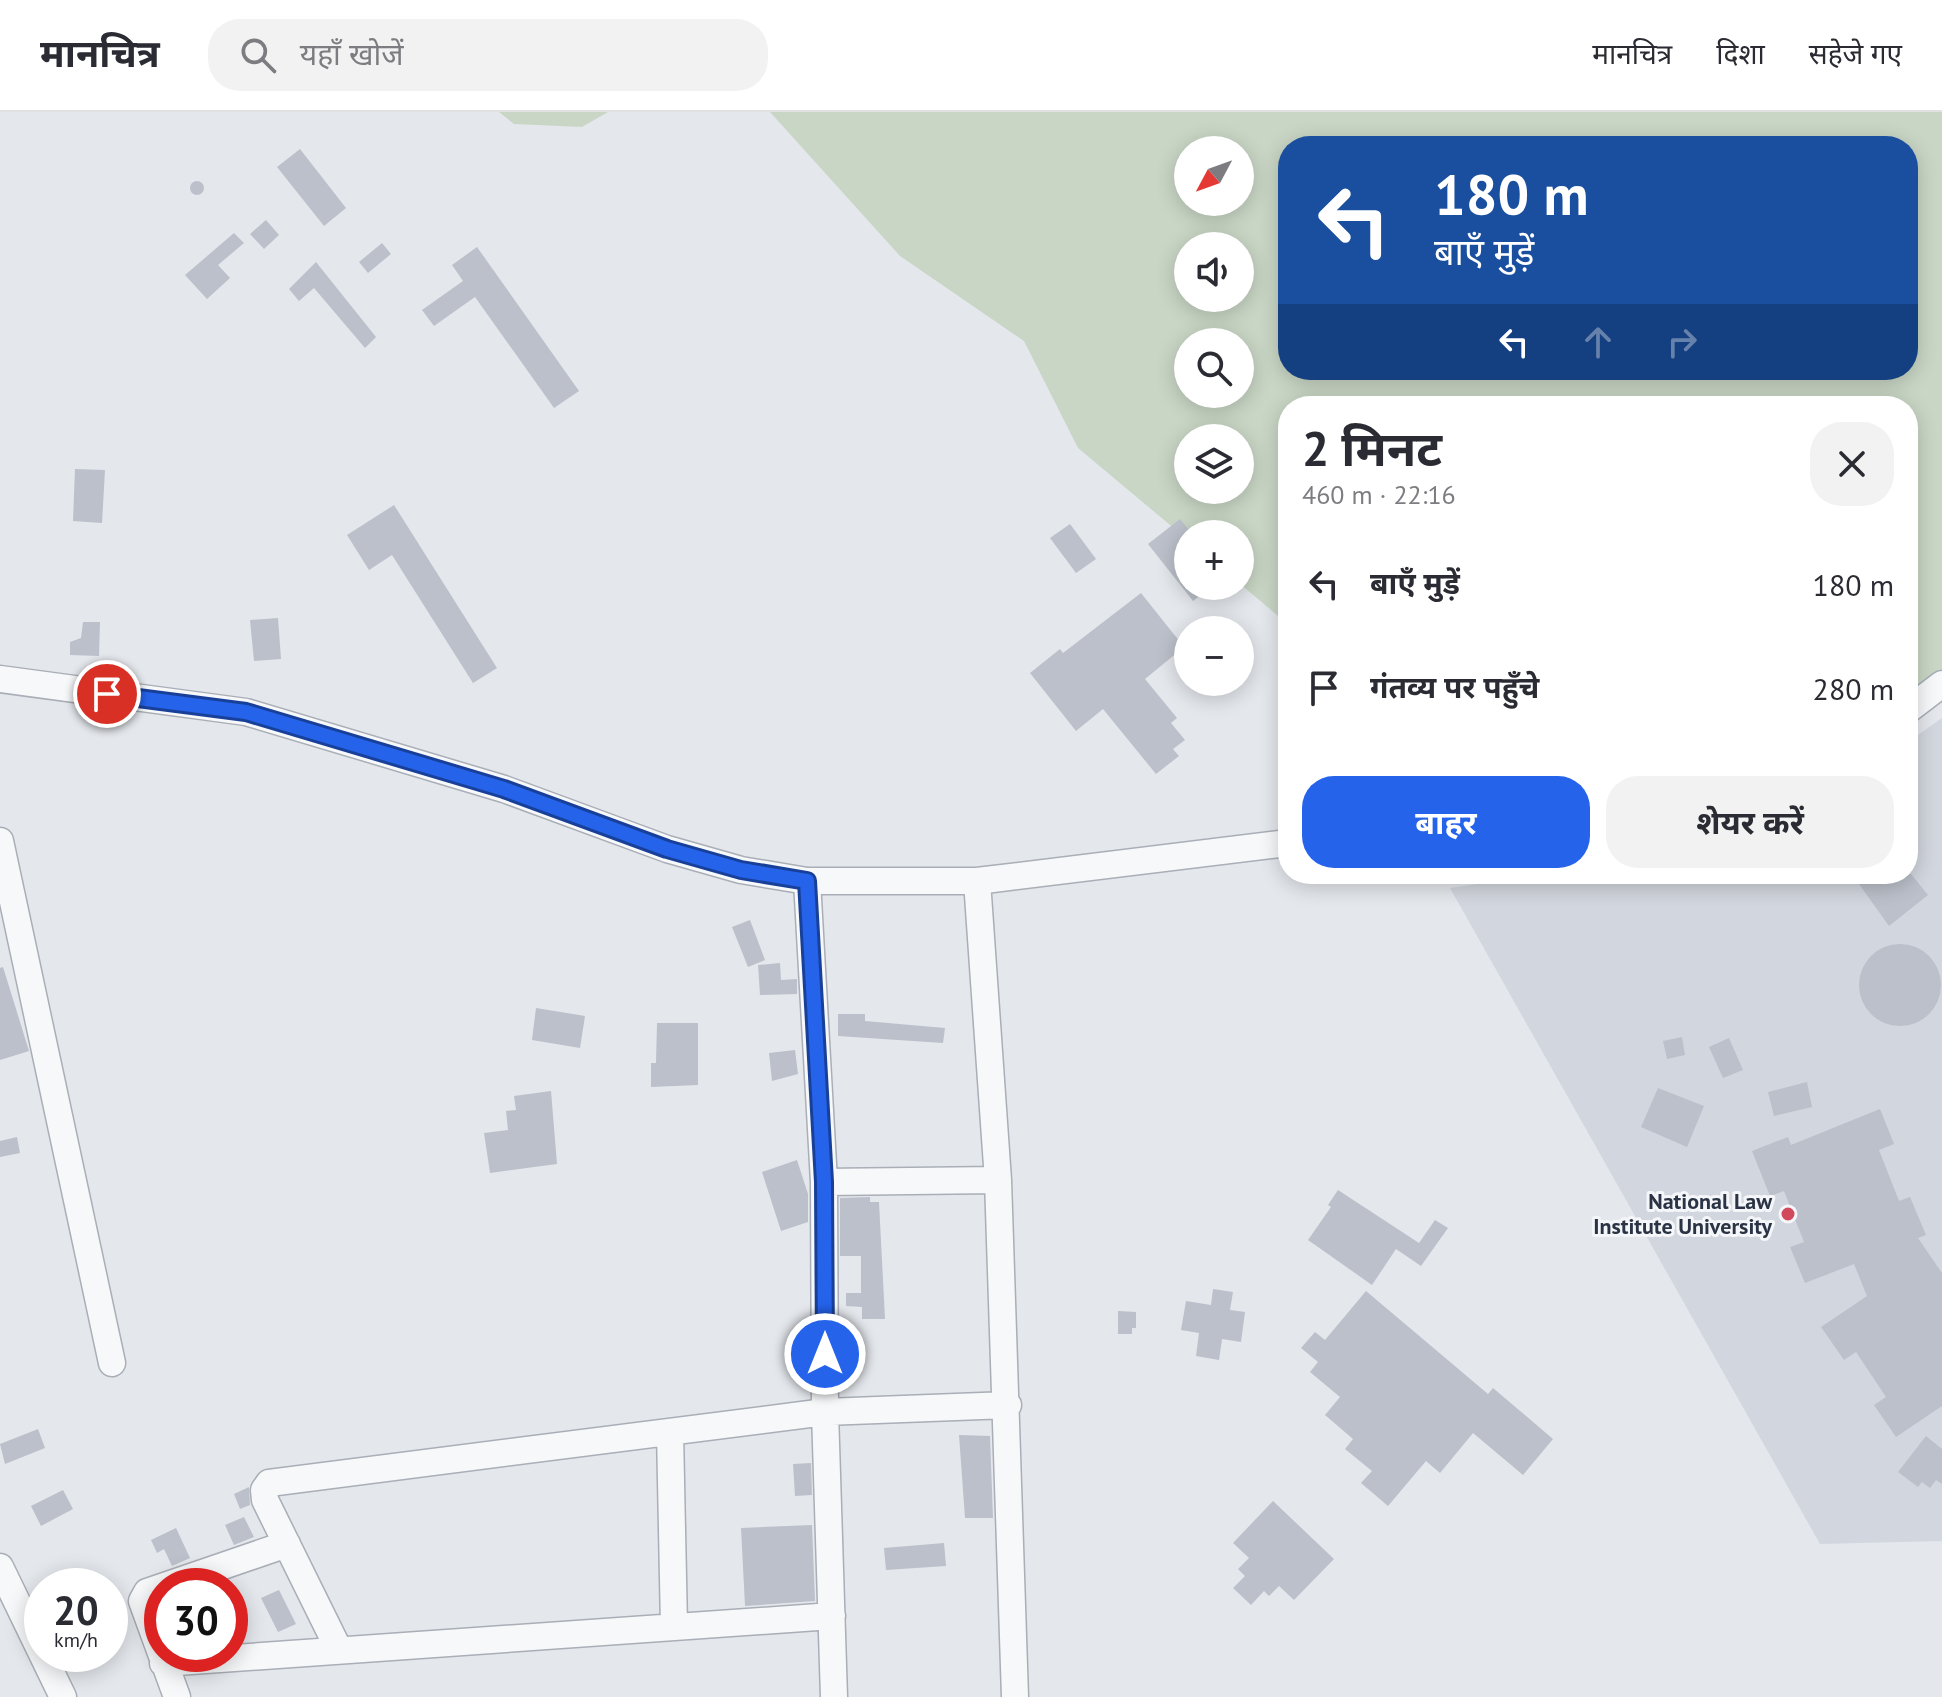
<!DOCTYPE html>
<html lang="hi">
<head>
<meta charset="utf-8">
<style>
	:root { --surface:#fff; --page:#f2f2f3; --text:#2b2b33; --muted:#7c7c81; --line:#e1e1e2; --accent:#2563eb }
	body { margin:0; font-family:"PT Sans","Noto Sans Devanagari",sans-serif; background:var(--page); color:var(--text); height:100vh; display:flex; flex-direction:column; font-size:30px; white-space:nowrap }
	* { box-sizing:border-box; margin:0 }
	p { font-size:26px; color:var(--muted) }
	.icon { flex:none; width:44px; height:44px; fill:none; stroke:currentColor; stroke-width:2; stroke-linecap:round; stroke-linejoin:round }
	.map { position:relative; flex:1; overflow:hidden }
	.drawer { position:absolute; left:1278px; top:284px; width:640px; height:488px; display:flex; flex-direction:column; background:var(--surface); border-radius:32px; box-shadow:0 4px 20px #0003 }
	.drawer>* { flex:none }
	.guide { position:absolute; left:1278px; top:24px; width:640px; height:244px; border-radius:32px; box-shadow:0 4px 20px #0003; background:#1a4fa0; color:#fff; overflow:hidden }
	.needle { width:52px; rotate:229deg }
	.tools { position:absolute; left:1174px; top:24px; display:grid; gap:16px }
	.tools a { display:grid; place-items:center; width:80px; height:80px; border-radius:50%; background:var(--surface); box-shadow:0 4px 20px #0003; font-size:40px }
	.speed { position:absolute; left:24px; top:1456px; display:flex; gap:16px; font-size:40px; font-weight:700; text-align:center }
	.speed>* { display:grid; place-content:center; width:104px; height:104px; border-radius:50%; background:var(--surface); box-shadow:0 4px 20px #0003; line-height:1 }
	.speed small { font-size:20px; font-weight:400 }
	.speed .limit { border:12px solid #d22; background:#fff; color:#111 }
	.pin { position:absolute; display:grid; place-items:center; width:68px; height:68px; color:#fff; margin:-34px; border:4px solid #fff; border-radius:50%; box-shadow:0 2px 8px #0007 }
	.me { position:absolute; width:88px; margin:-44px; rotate:0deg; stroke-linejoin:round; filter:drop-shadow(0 0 6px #0008) }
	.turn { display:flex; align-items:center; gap:28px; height:168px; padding:0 24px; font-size:36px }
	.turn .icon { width:104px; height:104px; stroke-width:2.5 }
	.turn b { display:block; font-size:56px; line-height:68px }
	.lanes { display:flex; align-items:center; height:76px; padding:0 24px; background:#0003; justify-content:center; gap:40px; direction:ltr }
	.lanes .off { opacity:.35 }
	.round { display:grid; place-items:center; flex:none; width:84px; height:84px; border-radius:32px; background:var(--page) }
	.summary { display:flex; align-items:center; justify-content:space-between; height:136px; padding:0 24px }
	h1 { font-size:48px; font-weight:700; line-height:60px }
	.action { display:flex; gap:16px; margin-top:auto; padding:16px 24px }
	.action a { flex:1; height:92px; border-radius:32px; background:var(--accent); color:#fff; font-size:32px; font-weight:700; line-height:92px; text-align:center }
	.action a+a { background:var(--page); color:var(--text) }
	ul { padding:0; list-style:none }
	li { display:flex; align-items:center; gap:24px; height:104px; padding:0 24px }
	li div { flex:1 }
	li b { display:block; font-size:30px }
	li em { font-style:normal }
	header { display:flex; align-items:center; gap:48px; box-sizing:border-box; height:112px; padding:0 40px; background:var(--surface); border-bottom:2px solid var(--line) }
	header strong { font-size:38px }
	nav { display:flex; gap:44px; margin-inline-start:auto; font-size:28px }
	.search { width:560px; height:72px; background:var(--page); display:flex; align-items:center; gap:20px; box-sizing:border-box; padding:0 28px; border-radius:32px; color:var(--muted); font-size:30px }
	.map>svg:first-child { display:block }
	.built { fill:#d2d6de }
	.green { fill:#c9d6c5; fill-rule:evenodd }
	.building { fill:#bbc0ca }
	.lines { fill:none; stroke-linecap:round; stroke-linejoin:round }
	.minor-casing { stroke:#a9aeb7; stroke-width:29 }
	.minor { stroke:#f7f8fa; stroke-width:26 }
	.route-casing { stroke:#184099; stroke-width:20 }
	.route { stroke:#2563eb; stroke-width:14 }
	.poi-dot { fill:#d1495b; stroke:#f4f6f9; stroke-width:3 }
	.labels { text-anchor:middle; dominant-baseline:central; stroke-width:6; stroke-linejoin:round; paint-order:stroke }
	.poi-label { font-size:22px; font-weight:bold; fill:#2b3445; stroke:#f4f6f9; text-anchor:end }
</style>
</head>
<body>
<header>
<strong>मानचित्र</strong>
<div class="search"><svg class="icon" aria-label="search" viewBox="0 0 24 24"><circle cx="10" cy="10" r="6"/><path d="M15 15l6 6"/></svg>यहाँ खोजें</div>
<nav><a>मानचित्र</a><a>दिशा</a><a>सहेजे गए</a></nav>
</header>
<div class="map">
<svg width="1942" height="1585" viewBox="0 0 1942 1585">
	<rect width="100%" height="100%" fill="#e4e7ec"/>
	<path class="built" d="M 1942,606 L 1942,1429 L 1820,1432 L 1450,776 L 1547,762 L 1908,762 L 1908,630 Z"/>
	<path class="green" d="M 499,0 L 608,0 L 582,15 L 514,12 Z
		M 770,0 L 1942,0 L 1942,577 L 1908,600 L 1908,294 L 1288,294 L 1288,518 L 1277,503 L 1240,472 L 1240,422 L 1188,422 L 1188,428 L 1078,336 L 1024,229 L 900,144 ZM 1288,34 L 1908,34 L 1908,258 L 1288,258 ZM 1188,38 L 1240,38 L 1240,90 L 1188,90 ZM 1188,134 L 1240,134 L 1240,186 L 1188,186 ZM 1188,230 L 1240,230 L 1240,282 L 1188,282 ZM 1188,326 L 1240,326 L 1240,378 L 1188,378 Z"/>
	<path class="building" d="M 300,37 L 346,96 L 324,114 L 277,55 Z
		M190 76a7 7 0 1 1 14 0a7 7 0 1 1-14 0Z
		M 266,108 L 279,123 L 264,137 L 250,122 Z
		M 234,121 L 244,131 L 218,153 L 230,166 L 207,187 L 185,163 Z
		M 382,131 L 391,142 L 368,161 L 359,150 Z
		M 477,135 L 579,279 L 554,296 L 475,185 L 434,214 L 422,198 L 463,169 L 452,153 Z
		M 316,150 L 376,225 L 365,236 L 314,176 L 299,189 L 289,177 Z
		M 75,357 L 105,358 L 102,411 L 73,409 Z
		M 394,393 L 497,556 L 473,571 L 392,443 L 369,458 L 347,423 Z
		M 1180,407 L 1188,417 L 1188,474 L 1213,474 L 1193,489 L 1148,432 Z
		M 1070,412 L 1096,447 L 1076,461 L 1050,426 Z
		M 1141,481 L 1184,535 L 1145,567 L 1177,606 L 1171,611 L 1185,628 L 1173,637 L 1179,644 L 1156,662 L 1103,597 L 1076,619 L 1030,561 L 1060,537 L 1063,541 Z
		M 278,506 L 281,547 L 254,549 L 250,508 Z
		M 83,510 L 100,510 L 99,544 L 70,543 L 70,530 L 81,526 Z
		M 1871,762 L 1911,762 L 1928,783 L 1889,814 L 1859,772 Z
		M 750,808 L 765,848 L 748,855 L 732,815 Z
		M1859 873a41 41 0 1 1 82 0a41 41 0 1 1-82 0Z
		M 780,851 L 781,868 L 797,867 L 797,882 L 760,883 L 758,853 Z
		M 3,855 L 29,939 L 0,948 L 0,856 Z
		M 536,896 L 585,904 L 580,936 L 532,928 Z
		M 838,902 L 865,902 L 865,909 L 945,916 L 943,931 L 838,924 Z
		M 657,911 L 698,911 L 698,973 L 651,975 L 651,951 L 656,951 Z
		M 1682,925 L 1685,943 L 1667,947 L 1663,929 Z
		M 1729,926 L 1743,958 L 1723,966 L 1709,935 Z
		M 795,938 L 798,962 L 772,969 L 769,941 Z
		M 1807,970 L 1812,995 L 1774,1004 L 1768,980 Z
		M 1658,976 L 1704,994 L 1687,1035 L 1641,1015 Z
		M 551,979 L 557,1052 L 490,1061 L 484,1021 L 508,1018 L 506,999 L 516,998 L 514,984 Z
		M 1880,997 L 1894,1032 L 1879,1038 L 1899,1089 L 1910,1085 L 1926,1123 L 1918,1126 L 1942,1161 L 1942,1294 L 1896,1325 L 1874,1293 L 1886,1285 L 1856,1240 L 1844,1248 L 1821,1215 L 1867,1184 L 1854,1152 L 1805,1171 L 1790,1135 L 1804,1130 L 1784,1079 L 1770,1084 L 1752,1039 L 1788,1025 L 1791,1033 Z
		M 17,1025 L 20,1041 L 0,1045 L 0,1029 Z
		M 797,1048 L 808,1082 L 808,1110 L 781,1119 L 762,1060 Z
		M 1338,1078 L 1419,1131 L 1435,1108 L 1448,1116 L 1421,1154 L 1396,1137 L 1372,1173 L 1308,1128 L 1331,1095 L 1328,1093 Z
		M 870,1085 L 870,1090 L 879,1090 L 885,1207 L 862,1207 L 862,1195 L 846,1194 L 846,1181 L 861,1181 L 861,1144 L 840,1144 L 840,1086 Z
		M 1213,1177 L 1233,1180 L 1230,1198 L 1245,1200 L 1241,1230 L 1222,1227 L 1219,1248 L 1196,1244 L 1199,1221 L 1181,1218 L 1186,1189 L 1211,1193 Z
		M 1366,1179 L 1488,1282 L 1493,1276 L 1553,1327 L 1523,1363 L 1473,1321 L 1440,1361 L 1426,1349 L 1388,1394 L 1361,1371 L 1372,1359 L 1345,1337 L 1353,1327 L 1325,1303 L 1340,1285 L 1310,1260 L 1318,1250 L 1301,1236 L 1315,1220 L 1325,1228 Z
		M 1118,1199 L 1136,1200 L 1136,1216 L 1132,1216 L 1132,1222 L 1118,1222 Z
		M 38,1317 L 45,1336 L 5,1352 L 0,1332 Z
		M 959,1323 L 990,1324 L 993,1406 L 965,1406 Z
		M 1926,1324 L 1942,1337 L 1942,1372 L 1936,1368 L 1930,1376 L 1922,1370 L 1918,1375 L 1898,1360 Z
		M 811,1351 L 812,1383 L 795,1384 L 793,1352 Z
		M 249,1375 L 250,1393 L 240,1397 L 234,1382 Z
		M 63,1378 L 73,1397 L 41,1414 L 31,1394 Z
		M 1273,1389 L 1334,1447 L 1294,1488 L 1279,1474 L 1269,1484 L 1264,1479 L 1251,1493 L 1233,1476 L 1245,1464 L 1238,1457 L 1249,1446 L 1233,1431 Z
		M 244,1405 L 254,1425 L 234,1433 L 225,1413 Z
		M 812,1413 L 815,1489 L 745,1494 L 741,1416 Z
		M 176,1416 L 190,1446 L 172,1454 L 164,1437 L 157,1441 L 151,1428 Z
		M 944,1431 L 946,1454 L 886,1458 L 884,1436 Z
		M 279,1478 L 296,1512 L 278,1520 L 261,1486 Z"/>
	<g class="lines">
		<g class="minor-casing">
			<path id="minor" d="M 0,567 L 246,600 L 504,677 L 667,737 L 741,758 L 807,769 L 977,769 L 1288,731
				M 1908,598 L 1942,572
				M 0,729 L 112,1251
				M 807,769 L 824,1070 L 825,1300 L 834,1585
				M 977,769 L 998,1068 L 1015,1585
				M 824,1070 L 998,1068
				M 670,1320 L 674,1515
				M 0,1455 L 63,1585
				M 339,1538 L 265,1388 L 264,1378 L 269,1371 L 825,1300 L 1008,1293
				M 163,1551 L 832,1504
				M 177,1585 L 142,1489 L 147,1480 L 287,1432"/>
		</g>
		<use href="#minor" class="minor"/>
	</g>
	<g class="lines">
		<g class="route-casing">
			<path id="route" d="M 107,582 L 246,600 L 504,677 L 667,737 L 741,758 L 807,769 L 824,1070 L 825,1242"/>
		</g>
		<use href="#route" class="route"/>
	</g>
	<circle class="poi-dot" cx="1788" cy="1102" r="8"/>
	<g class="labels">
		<g class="poi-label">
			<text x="1772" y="1089">National Law<tspan x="1772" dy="25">Institute University</tspan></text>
		</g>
	</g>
</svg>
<div class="tools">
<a><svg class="needle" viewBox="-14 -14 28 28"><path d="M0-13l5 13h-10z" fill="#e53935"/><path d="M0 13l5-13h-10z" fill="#7c7c81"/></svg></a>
<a><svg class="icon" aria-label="sound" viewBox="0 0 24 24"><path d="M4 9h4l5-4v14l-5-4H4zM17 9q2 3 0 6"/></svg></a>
<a><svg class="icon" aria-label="search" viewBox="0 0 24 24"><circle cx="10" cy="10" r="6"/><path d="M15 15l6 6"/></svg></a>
<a><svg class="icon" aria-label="layers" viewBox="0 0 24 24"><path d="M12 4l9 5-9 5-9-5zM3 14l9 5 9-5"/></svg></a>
<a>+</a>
<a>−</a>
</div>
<div class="speed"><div>20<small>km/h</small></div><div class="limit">30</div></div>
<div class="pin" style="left:107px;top:582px;background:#d93025"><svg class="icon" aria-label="arrive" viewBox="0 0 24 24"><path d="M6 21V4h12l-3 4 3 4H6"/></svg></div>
<svg class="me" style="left:825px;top:1242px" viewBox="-20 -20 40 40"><circle r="17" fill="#2563eb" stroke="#fff" stroke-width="3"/><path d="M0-11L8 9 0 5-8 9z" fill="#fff"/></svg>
<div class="guide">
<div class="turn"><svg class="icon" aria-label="left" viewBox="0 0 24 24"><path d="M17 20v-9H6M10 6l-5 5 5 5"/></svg><div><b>180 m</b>बाएँ मुड़ें</div></div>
<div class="lanes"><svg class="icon" aria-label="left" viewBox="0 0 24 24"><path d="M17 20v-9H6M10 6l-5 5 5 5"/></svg><svg class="icon off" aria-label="ahead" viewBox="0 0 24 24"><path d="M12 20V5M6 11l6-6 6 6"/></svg><svg class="icon off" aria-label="right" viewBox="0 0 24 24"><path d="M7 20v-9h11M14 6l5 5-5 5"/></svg></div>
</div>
<section class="drawer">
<div class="summary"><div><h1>2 मिनट</h1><p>460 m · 22:16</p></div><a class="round"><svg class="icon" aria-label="close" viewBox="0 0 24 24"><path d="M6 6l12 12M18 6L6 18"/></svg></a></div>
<ul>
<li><svg class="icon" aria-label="left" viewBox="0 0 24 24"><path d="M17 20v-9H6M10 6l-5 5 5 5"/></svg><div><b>बाएँ मुड़ें</b></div><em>180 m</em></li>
<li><svg class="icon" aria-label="arrive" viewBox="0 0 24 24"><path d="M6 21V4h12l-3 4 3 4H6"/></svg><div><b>गंतव्य पर पहुँचे</b></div><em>280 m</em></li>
</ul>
<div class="action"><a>बाहर</a><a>शेयर करें</a></div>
</section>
</div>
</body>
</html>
